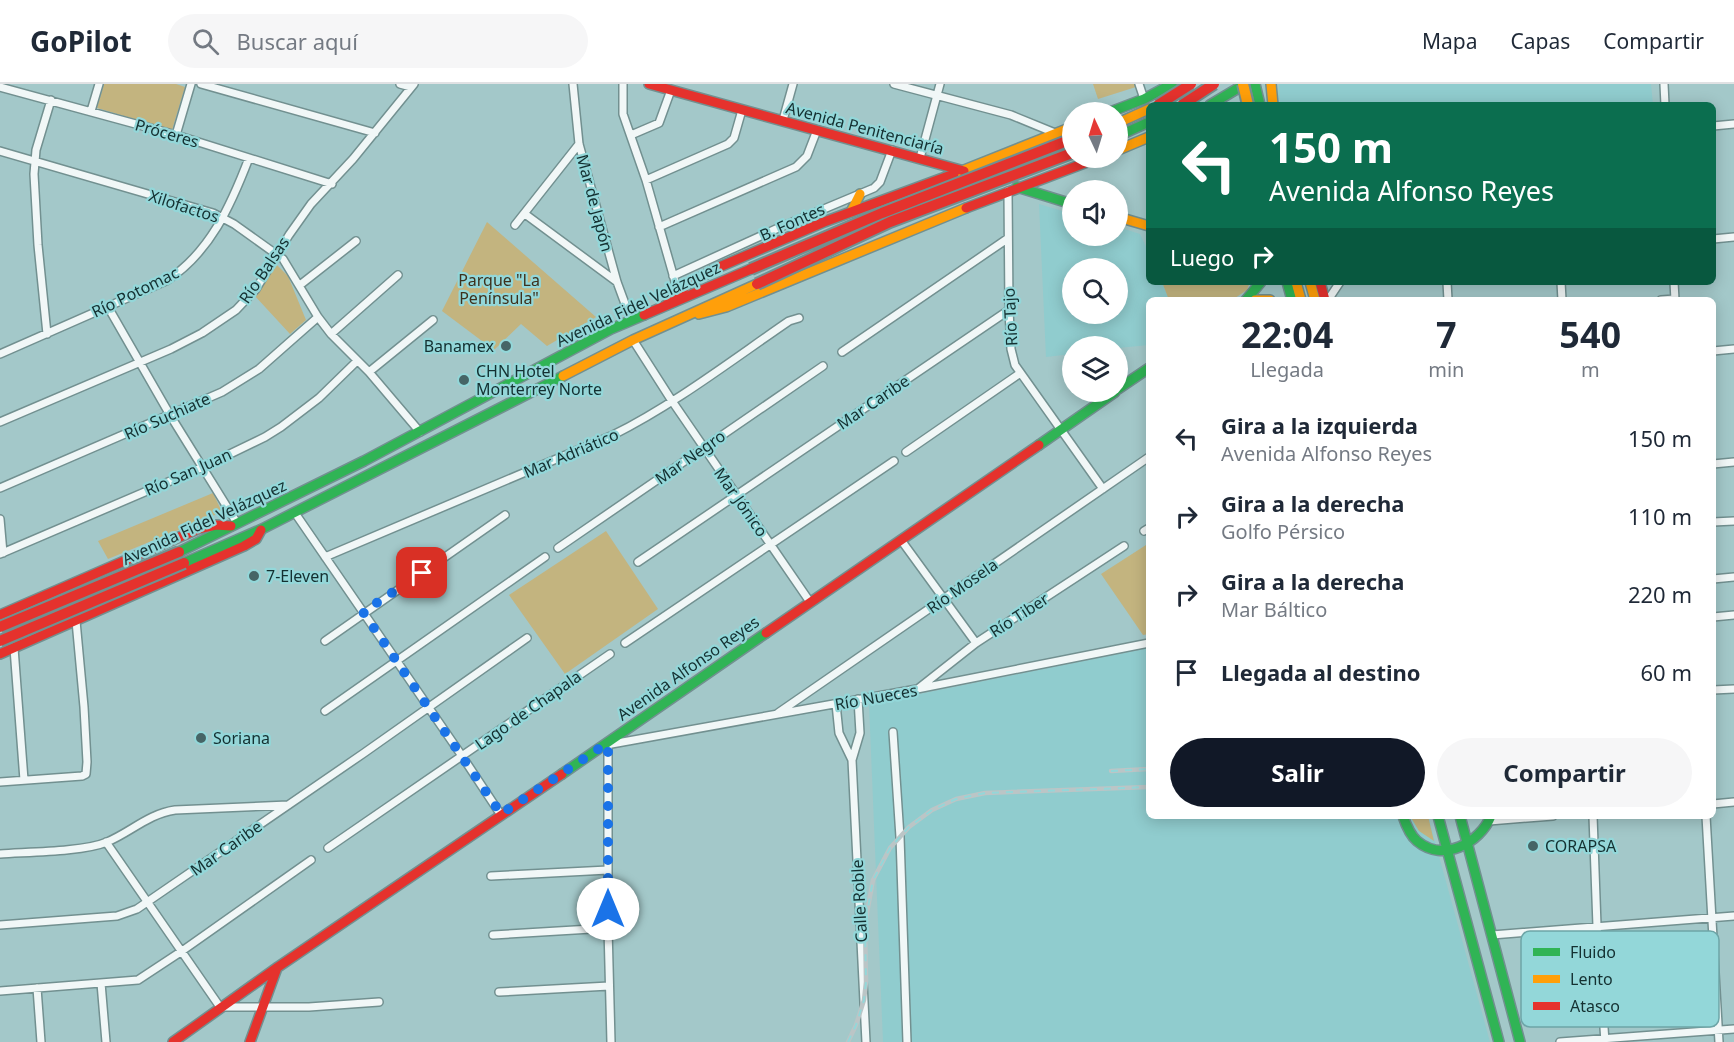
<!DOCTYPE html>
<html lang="es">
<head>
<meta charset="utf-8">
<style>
	:root { --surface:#fff; --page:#f6f6f7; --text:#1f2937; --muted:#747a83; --line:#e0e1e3; --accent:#111827 }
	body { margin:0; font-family:"Noto Sans",sans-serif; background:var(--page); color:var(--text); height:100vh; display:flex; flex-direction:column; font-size:22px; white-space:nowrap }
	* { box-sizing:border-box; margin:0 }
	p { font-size:20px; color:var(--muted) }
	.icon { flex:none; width:33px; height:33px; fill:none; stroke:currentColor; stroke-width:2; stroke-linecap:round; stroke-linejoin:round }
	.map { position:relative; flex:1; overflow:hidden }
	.drawer { position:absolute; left:1146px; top:213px; width:570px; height:522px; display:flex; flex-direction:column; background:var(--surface); border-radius:9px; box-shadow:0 3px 15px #0003 }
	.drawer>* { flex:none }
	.hud { position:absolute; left:1146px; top:18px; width:570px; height:183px; border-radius:9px; box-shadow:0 3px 15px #0003; background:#0b6e4f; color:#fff; overflow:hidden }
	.needle { width:39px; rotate:356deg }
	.fabs { position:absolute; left:1062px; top:18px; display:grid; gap:12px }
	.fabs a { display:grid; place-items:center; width:66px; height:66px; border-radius:50%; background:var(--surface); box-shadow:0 3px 15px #0003; font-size:30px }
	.pin { position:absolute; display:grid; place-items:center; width:51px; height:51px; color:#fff; margin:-26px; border-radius:12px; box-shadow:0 3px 9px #0006 }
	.me { position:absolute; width:66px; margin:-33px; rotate:0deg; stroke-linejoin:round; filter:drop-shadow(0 0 4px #0008) }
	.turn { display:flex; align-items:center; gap:21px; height:126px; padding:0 24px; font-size:27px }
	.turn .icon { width:78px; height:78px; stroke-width:2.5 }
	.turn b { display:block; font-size:42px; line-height:51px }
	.then { display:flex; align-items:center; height:57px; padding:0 24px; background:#0003; gap:12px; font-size:22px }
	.eta { display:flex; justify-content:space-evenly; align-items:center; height:102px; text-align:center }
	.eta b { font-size:36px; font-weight:700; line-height:42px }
	.primary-button { display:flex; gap:12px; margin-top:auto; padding:12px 24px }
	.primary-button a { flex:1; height:69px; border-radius:36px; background:var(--accent); color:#fff; font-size:24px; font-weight:700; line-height:69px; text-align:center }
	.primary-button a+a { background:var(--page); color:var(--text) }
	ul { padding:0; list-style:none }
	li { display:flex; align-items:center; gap:18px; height:78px; padding:0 24px }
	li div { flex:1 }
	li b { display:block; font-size:22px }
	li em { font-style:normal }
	header { display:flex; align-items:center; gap:36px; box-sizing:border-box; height:84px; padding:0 30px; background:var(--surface); border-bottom:2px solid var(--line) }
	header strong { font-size:28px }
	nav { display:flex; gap:33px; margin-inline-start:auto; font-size:21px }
	.search { width:420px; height:54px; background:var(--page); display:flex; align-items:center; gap:15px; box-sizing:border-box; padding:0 21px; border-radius:33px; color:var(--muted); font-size:22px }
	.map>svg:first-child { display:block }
	.built { fill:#90ccce; fill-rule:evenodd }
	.green { fill:#c3b47f }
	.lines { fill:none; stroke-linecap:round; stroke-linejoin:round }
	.street-casing { stroke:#729090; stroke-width:10 }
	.fast-casing { stroke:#729090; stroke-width:12 }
	.slow-casing { stroke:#729090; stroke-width:12 }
	.jam-casing { stroke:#729090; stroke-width:12 }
	.street { stroke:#f1f7f7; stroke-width:7 }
	.fast { stroke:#30b455; stroke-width:9 }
	.slow { stroke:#ff9f0a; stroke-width:9 }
	.jam { stroke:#e5322d; stroke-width:9 }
	.rail-casing { stroke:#bbc5c6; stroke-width:4.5 }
	.rail { stroke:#93d7d9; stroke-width:2; stroke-dasharray:7; stroke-linecap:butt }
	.slow-bridge-casing { stroke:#729090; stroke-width:14; stroke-linecap:butt }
	.jam-bridge-casing { stroke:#729090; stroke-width:14; stroke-linecap:butt }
	.slow-bridge { stroke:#ff9f0a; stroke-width:10 }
	.jam-bridge { stroke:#e5322d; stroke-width:10 }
	.route { stroke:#1a73e8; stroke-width:10; stroke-dasharray:0 18 }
	.poi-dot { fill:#466566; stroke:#93d7d9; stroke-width:2 }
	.labels { text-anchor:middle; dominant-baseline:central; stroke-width:4.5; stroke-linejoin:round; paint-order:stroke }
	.street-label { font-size:16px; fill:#143031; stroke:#93d7d9 }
	.park-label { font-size:16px; fill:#3e311d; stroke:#93d7d9 }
	.poi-label { font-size:16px; fill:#143031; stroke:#93d7d9; text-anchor:start }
	.key { fill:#93d7d9; stroke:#6da5a7; stroke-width:1.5 }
	.key-label { font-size:16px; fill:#143031 }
</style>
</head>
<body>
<header>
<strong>GoPilot</strong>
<div class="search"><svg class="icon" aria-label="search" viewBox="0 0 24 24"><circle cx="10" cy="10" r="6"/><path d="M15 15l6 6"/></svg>Buscar aquí</div>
<nav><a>Mapa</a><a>Capas</a><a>Compartir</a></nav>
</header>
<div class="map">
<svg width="1734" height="958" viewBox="0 0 1734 958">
	<rect width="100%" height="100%" fill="#a3c8c9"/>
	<path class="built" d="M 1279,0 L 1651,0 L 1653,21 L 1281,21 L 1278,11 Z
		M 1039,120 L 1072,130 L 1072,152 L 1118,152 L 1118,143 L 1140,150 L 1149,169 L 1149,198 L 1162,198 L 1169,216 L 1149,216 L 1149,261 L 1118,264 L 1118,262 L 1072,262 L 1072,270 L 1046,273 ZM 1072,184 L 1118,184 L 1118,230 L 1072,230 Z
		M 1149,564 L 1149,732 L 1428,732 L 1490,958 L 883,958 L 869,620 Z"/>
	<path class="green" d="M 104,0 L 176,0 L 185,3 L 172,46 L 97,24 Z
		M 1093,0 L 1135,0 L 1136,3 L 1098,15 Z
		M 487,138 L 596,233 L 547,262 L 521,240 L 494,266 L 442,227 Z
		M 276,180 L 288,192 L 306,236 L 290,250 L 254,211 Z
		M 1162,198 L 1250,198 L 1247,206 L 1232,216 L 1169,216 Z
		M 213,409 L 222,428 L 108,475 L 98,457 Z
		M 606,447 L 658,525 L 565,590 L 509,511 Z
		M 1146,461 L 1149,465 L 1149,550 L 1143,551 L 1101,490 Z
		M 1410,732 L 1428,732 L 1434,757 L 1419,747 Z"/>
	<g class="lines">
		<g class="street-casing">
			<path id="street" d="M 201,0 L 375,49
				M 400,0 L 411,3
				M 573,0 L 579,60 L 617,198 L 631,236
				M 623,0 L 623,30 L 646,96 L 678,208
				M 894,0 L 1011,31 L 1055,49
				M 1139,0 L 1144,15
				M 1664,0 L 1665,21
				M 0,3 L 176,51 L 332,100
				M 91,27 L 99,0
				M 783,36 L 793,0
				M 1713,42 L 1734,40
				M 176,51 L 191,0
				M 631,51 L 659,39 L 671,6
				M 0,67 L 213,129 L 234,140 L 283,175 L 318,233 L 331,250 L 369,288 L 420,348
				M 920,74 L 940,0
				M 646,96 L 728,60 L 734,54 L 742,26
				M 1008,107 L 1009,226 L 1011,265 L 1015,281 L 1103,405
				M 525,130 L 617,198
				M 515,141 L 579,60
				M 659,143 L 796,83 L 807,72 L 817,46
				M 1713,155 L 1734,153
				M 673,192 L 776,145 L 874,104 L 880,98 L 892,66
				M 1447,198 L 1448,216
				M 1561,198 L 1562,216
				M 1674,198 L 1675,216
				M 300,201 L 356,157
				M 1328,216 L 1340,198
				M 1661,216 L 1675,215
				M 108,223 L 170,331 L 237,439
				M 47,250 L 38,161 L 34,90 L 36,66 L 51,16
				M 331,250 L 398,191
				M 633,256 L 672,317 L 810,518
				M 1713,267 L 1734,265
				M 842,268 L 1007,155
				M 0,270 L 166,197 C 210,169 231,121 249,74
				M 369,288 L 433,236
				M 0,338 L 171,265 L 202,249 L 236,226 L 256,205 L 289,151 L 311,120 L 353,75 L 414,0
				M 906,368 L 1019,290
				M 1713,380 L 1734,378
				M 0,404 L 222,308 L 259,285 L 318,233
				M 295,429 L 462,672 L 501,731
				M 0,435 L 3,469
				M 1713,438 L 1734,437
				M 1144,447 L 1149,444
				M 901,456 L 976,559
				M 558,464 L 823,282
				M 0,470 L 203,383 L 265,353 L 281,343 L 319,314 L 357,277
				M 325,473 L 613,351 C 675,320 732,276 789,237 L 799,234
				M 638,478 L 1009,226
				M 1713,495 L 1734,493
				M 1713,533 L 1734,531
				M 325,557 L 505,431
				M 625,559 L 894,377
				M 14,564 L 24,696
				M 919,604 L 976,559 L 1124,462
				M 1713,606 L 1734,605
				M 858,615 L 860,649 L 852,676 L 866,958
				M 836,620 L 839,649 L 852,676
				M 325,627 L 545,473
				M 778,629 L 1149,373
				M 893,648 L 900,753 L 907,958
				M 606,661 L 917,605 L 1149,559
				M 608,661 L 608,844 L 611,958
				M 0,698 L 82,692 L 86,690 L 87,678 L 84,623 L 76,537
				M 1713,720 L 1734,718
				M 1593,732 L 1597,842 L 1605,958
				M 1706,732 L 1719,958
				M 1489,737 L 1553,732
				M 106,758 L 220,923 L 309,923 L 379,918
				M 328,764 L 610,570
				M 0,770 C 28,768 83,768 107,758 C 131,748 148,730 175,726 L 288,721
				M 491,792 L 608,786
				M 0,841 L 117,832 L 137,825 L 364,669 L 527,554
				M 493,851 L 608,844
				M 1492,851 L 1734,832
				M 101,899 L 106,958
				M 37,904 L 41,958
				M 0,907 L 138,896 L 182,867 L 311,776
				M 499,908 L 609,902
				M 1560,958 L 1734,945"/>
		</g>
		<g class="fast-casing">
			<path id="fast" d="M 1255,0 L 1260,21
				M 1210,21 L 1245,0
				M 1110,28 L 1144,15 L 1172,0
				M 1118,52 L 1149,38
				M 1017,103 L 1072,120
				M 1287,198 L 1292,216
				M 1246,216 L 1261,198
				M 1118,305 L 1149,284
				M 1039,361 L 1115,308
				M 179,468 L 364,377 L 611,245 L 644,231
				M 184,479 L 262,445 L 563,292
				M 562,690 L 766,549
				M 1403,732 C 1406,741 1410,751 1417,757 C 1443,779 1480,759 1491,732
				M 1438,732 L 1499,958
				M 1460,732 L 1520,958"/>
		</g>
		<g class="slow-casing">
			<path id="slow" d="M 1271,0 L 1273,21
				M 1118,39 L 1149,25
				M 1118,66 L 1149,53
				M 954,90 L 1072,43
				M 851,128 L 860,110
				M 1118,133 L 1149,142
				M 1296,198 L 1301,216
				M 1310,198 L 1315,216
				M 1255,216 L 1270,216
				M 699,230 L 726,223 L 966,124
				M 563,292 L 633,256 L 757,200"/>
		</g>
		<g class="jam-casing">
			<path id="jam" d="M 649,0 L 964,87
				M 966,124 L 1098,74
				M 1320,198 L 1325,216
				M 667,220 L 688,200 L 717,184 L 824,138 L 954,90
				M 644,231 L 751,185
				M 0,531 L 198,445 L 216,441 L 231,442
				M 766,549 L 1039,361
				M 0,570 L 244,462 L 256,455 L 261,446
				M 173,958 L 278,883 L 562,690
				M 250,958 L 277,884"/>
		</g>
		<use href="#street" class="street"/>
		<use href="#fast" class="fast"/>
		<use href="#slow" class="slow"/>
		<use href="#jam" class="jam"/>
		<g class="rail-casing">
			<path id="rail" d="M 1111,687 L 1149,685
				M 848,958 L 856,941 L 864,916 L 866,898 L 865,840 L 873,796 L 890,764 L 909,743 L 932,726 L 956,715 L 985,709 L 1149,703"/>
		</g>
		<use href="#rail" class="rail"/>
		<g class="slow-bridge-casing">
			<path id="slow-bridge" d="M 1243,0 L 1248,21"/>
		</g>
		<g class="jam-bridge-casing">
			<path id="jam-bridge" d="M 1158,21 L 1191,0
				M 1182,21 L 1214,0
				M 751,185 L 882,129 L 1072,55
				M 757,200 L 890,138 L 1072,69
				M 0,543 L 179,468
				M 0,557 L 184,479"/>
		</g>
		<use href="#slow-bridge" class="slow-bridge"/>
		<use href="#jam-bridge" class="jam-bridge"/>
	</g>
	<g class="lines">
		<path class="route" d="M 422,489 L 363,528 L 501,730 L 603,662 L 608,661 L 608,825"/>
	</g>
	<g class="poi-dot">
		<circle cx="506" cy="262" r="6"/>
		<circle cx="464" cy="296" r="6"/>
		<circle cx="254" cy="492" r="6"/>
		<circle cx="201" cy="654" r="6"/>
		<circle cx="1533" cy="762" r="6"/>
	</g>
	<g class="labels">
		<g class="street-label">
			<text transform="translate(865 44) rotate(15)">Avenida Penitenciaría</text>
			<text transform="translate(167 49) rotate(16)">Próceres</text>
			<text transform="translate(595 119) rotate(75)">Mar de Japón</text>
			<text transform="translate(184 122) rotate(18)">Xilofactos</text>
			<text transform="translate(792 138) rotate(-24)">B. Fontes</text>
			<text transform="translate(264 186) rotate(-56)">Río Balsas</text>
			<text transform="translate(135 208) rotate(-26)">Río Potomac</text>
			<text transform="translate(638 220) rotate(-25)">Avenida Fidel Velázquez</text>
			<text transform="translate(1010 233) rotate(-93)">Río Tajo</text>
			<text transform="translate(873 318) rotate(-34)">Mar Caribe</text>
			<text transform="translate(167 332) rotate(-24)">Río Suchiate</text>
			<text transform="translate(571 369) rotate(-23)">Mar Adriático</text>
			<text transform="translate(690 373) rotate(-35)">Mar Negro</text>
			<text transform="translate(188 388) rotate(-24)">Río San Juan</text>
			<text transform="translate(741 418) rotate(55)">Mar Jónico</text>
			<text transform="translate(204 438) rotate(-25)">Avenida Fidel Velázquez</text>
			<text transform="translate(962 502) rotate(-35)">Río Mosela</text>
			<text transform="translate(1019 531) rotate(-33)">Río Tiber</text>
			<text transform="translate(688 584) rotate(-35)">Avenida Alfonso Reyes</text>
			<text transform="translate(876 613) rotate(-10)">Río Nueces</text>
			<text transform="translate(528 626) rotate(-35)">Lago de Chapala</text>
			<text transform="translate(226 764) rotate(-35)">Mar Caribe</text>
			<text transform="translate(859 817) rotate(-93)">Calle Roble</text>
		</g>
		<g class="park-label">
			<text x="499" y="196">Parque "La<tspan x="499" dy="18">Península"</tspan></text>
		</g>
		<g class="poi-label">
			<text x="494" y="262" text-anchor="end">Banamex</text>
			<text x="476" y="287">CHN Hotel<tspan x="476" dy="18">Monterrey Norte</tspan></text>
			<text x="266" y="492">7-Eleven</text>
			<text x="213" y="654">Soriana</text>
			<text x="1545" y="762">CORAPSA</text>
		</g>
	</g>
	<rect x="1521" y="847" width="198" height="96" rx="9" class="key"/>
	<rect x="1533" y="864" width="27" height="8" fill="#30b455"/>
	<rect x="1533" y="891" width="27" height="8" fill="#ff9f0a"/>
	<rect x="1533" y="918" width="27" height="8" fill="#e5322d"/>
	<g class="key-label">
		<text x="1570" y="874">Fluido</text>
		<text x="1570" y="901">Lento</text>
		<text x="1570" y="928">Atasco</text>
	</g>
</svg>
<div class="fabs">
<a><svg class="needle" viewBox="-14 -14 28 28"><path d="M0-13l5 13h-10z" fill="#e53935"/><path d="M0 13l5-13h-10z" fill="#747a83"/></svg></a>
<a><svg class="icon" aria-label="sound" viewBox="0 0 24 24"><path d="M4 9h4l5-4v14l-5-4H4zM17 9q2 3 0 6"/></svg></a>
<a><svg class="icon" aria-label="search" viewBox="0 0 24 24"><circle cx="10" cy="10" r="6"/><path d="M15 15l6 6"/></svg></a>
<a><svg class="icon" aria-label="layers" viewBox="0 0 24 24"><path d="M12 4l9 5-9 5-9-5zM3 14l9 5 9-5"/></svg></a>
</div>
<div class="pin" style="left:422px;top:489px;background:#d93025"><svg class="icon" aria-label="arrive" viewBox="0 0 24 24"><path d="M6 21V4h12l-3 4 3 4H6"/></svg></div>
<svg class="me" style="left:608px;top:825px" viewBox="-20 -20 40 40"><circle r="19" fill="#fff"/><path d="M0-13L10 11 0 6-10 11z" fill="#1a73e8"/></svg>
<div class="hud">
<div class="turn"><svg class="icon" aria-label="left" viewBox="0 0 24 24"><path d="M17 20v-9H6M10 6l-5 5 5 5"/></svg><div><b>150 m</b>Avenida Alfonso Reyes</div></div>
<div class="then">Luego<svg class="icon" aria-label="right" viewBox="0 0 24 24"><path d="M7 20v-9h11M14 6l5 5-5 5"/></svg></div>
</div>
<section class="drawer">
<div class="eta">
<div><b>22:04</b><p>Llegada</p></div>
<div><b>7</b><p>min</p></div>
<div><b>540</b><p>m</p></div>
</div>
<ul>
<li><svg class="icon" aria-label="left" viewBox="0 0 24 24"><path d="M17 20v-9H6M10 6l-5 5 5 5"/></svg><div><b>Gira a la izquierda</b><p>Avenida Alfonso Reyes</p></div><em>150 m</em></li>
<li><svg class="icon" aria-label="right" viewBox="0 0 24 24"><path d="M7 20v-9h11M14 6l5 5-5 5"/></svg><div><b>Gira a la derecha</b><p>Golfo Pérsico</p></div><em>110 m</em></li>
<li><svg class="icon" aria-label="right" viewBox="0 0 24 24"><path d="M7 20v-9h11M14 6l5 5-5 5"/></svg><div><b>Gira a la derecha</b><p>Mar Báltico</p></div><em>220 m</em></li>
<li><svg class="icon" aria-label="arrive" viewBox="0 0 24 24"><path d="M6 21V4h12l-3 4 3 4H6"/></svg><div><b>Llegada al destino</b></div><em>60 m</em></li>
</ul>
<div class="primary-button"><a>Salir</a><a>Compartir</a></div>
</section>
</div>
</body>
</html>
